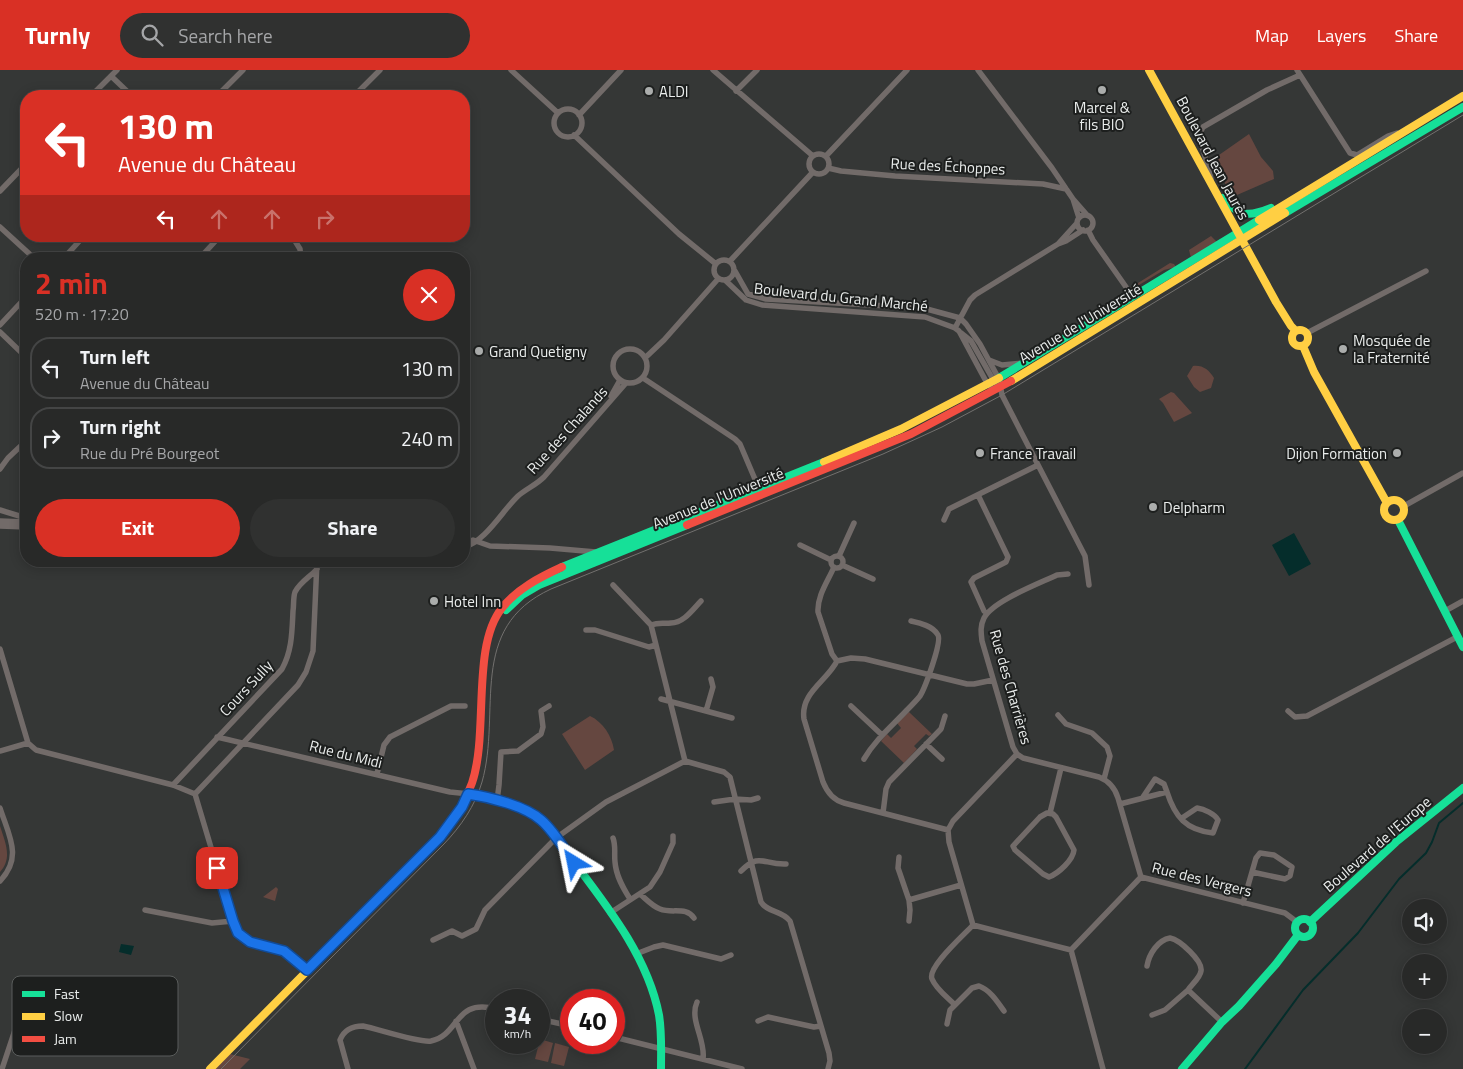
<!DOCTYPE html>
<html lang="en">
<head>
<meta charset="utf-8">
<style>
	:root { --surface:#282928; --page:#303130; --text:#f1f3f6; --muted:#a5a6a8; --line:#444545; --accent:#d93025 }
	body { margin:0; font-family:"Titillium Web",sans-serif; background:var(--page); color:var(--text); height:100vh; display:flex; flex-direction:column; font-size:19px; white-space:nowrap }
	* { box-sizing:border-box; margin:0 }
	p { font-size:16px; color:var(--muted) }
	.icon { flex:none; width:28px; height:28px; fill:none; stroke:currentColor; stroke-width:2; stroke-linecap:round; stroke-linejoin:round }
	.map { position:relative; flex:1; overflow:hidden }
	.sheet { position:absolute; left:20px; top:182px; width:450px; height:315px; display:flex; flex-direction:column; background:var(--surface); border-radius:20px; box-shadow:0 2px 12px #0003,0 0 0 1px var(--line) }
	.sheet>* { flex:none }
	.hud { position:absolute; left:20px; top:20px; width:450px; height:152px; border-radius:20px; box-shadow:0 2px 12px #0003,0 0 0 1px var(--line); background:#d93025; color:#fff; overflow:hidden }
	.fabs { position:absolute; left:1402px; top:829px; display:grid; gap:10px }
	.fabs a { display:grid; place-items:center; width:45px; height:45px; border-radius:50%; background:var(--surface); box-shadow:0 2px 12px #0003,0 0 0 1px var(--line); font-size:25px }
	.speed { position:absolute; left:485px; top:919px; display:flex; gap:10px; font-size:25px; font-weight:700; text-align:center }
	.speed>* { display:grid; place-content:center; width:65px; height:65px; border-radius:50%; background:var(--surface); box-shadow:0 2px 12px #0003,0 0 0 1px var(--line); line-height:1 }
	.speed small { font-size:12px; font-weight:400 }
	.speed .limit { border:8px solid #d22; background:#fff; color:#111 }
	.pin { position:absolute; display:grid; place-items:center; width:42px; height:42px; color:#fff; margin:-21px; border-radius:10px; box-shadow:0 2px 8px #0006 }
	.me { position:absolute; width:55px; margin:-28px; rotate:325deg; stroke-linejoin:round; filter:drop-shadow(0 0 4px #0008) }
	.turn { display:flex; align-items:center; gap:18px; height:105px; padding:0 15px; font-size:22px }
	.turn .icon { width:65px; height:65px; stroke-width:2.5 }
	.turn b { display:block; font-size:35px; line-height:42px }
	.lanes { display:flex; align-items:center; height:48px; padding:0 15px; background:#0003; justify-content:center; gap:25px; direction:ltr }
	.lanes .off { opacity:.35 }
	.round { display:grid; place-items:center; flex:none; width:52px; height:52px; border-radius:26px; background:var(--page) }
	.headline { display:flex; align-items:center; justify-content:space-between; height:85px; padding:0 15px }
	h1 { font-size:30px; font-weight:700; line-height:38px; color:var(--accent) }
	.cta { display:flex; gap:10px; margin-top:auto; padding:10px 15px }
	.cta a { flex:1; height:58px; border-radius:30px; background:var(--accent); color:#fff; font-size:20px; font-weight:700; line-height:58px; text-align:center }
	.cta a+a { background:var(--page); color:var(--text) }
	ul { padding:0; list-style:none }
	li { display:flex; align-items:center; gap:15px; height:62px; margin:0 10px 8px; padding:0 5px; border:2px solid var(--line); border-radius:20px }
	li div { flex:1 }
	li b { display:block; font-size:19px }
	li em { font-style:normal }
	header { display:flex; align-items:center; gap:30px; box-sizing:border-box; height:70px; padding:0 25px; background:var(--accent); color:#fff }
	header strong { font-size:24px }
	nav { display:flex; gap:28px; margin-inline-start:auto; font-size:18px }
	.search { width:350px; height:45px; background:var(--page); display:flex; align-items:center; gap:12px; box-sizing:border-box; padding:0 18px; border-radius:28px; color:var(--muted); font-size:19px }
	.map>svg:first-child { display:block }
	.green { fill:#654740 }
	.water { fill:#052d2b }
	.lines { fill:none; stroke-linecap:round; stroke-linejoin:round }
	.stream { stroke:#052d2b; stroke-width:2 }
	.street { stroke:#726b69; stroke-width:5.5 }
	.fast { stroke:#16e098; stroke-width:8 }
	.slow { stroke:#ffcf43; stroke-width:8 }
	.jam { stroke:#f24e42; stroke-width:8 }
	.tram { stroke:#72706e; stroke-width:1 }
	.route-casing { stroke:#114b97; stroke-width:12 }
	.route { stroke:#1a73e8; stroke-width:9 }
	.poi-dot { fill:#abadac; stroke:#1d1f1e; stroke-width:2 }
	.labels { text-anchor:middle; dominant-baseline:central; stroke-width:4; stroke-linejoin:round; paint-order:stroke }
	.poi-label { font-size:15px; fill:#eaedec; stroke:#1d1f1e; text-anchor:start }
	.street-label { font-size:15px; fill:#eaedec; stroke:#1d1f1e }
	.key { fill:#1d1f1e; stroke:#5a5d5c; stroke-width:1 }
	.key-label { font-size:14px; fill:#eaedec }
</style>
</head>
<body>
<header>
<strong>Turnly</strong>
<div class="search"><svg class="icon" aria-label="search" viewBox="0 0 24 24"><circle cx="10" cy="10" r="6"/><path d="M15 15l6 6"/></svg>Search here</div>
<nav><a>Map</a><a>Layers</a><a>Share</a></nav>
</header>
<div class="map">
<svg width="1463" height="999" viewBox="0 0 1463 999">
	<rect width="100%" height="100%" fill="#353736"/>
	<path class="green" d="M 1249,64 L 1261,87 L 1273,101 L 1274,109 L 1237,125 L 1227,118 L 1216,91 L 1219,85 Z
		M 1211,166 L 1217,172 L 1191,188 L 1189,180 Z
		M 1170,193 L 1174,194 L 1176,197 L 1164,200 L 1134,218 L 1130,218 Z
		M 1193,296 C 1203,295 1209,300 1214,308 L 1211,318 L 1200,322 L 1194,317 L 1187,306 Z
		M 1171,322 L 1174,323 L 1192,343 L 1174,352 L 1163,333 L 1159,329 Z
		M 909,642 L 932,664 L 929,666 L 926,664 L 914,676 L 917,679 L 904,693 L 881,671 L 887,664 L 891,668 L 901,658 L 897,653 Z
		M 590,646 C 603,652 612,666 614,680 L 585,700 L 562,664 Z
		M 0,756 C 5,772 13,788 0,802 Z
		M 276,817 L 278,819 L 275,831 L 263,827 Z
		M 540,969 L 553,973 L 548,992 L 535,989 Z
		M 555,973 L 569,977 L 564,996 L 551,993 Z
		M 230,984 L 250,989 L 240,999 L 215,999 Z"/>
	<path class="water" d="M 1294,463 L 1311,494 L 1289,506 L 1272,475 Z
		M 121,874 L 134,876 L 131,885 L 119,882 Z"/>
	<g class="lines">
		<path class="stream" d="M 1245,999 L 1303,920 L 1358,863 L 1399,809 L 1426,783 L 1432,772 L 1439,753 L 1463,733"/>
		<path class="street" d="M 511,0 L 558,43
			M 713,0 L 813,86
			M 978,0 L 1052,98 L 1073,129
			M 1297,0 L 1350,83 L 1357,85 L 1388,66 L 1397,63
			M 111,6 L 132,26
			M 736,21 L 757,0
			M 91,26 L 117,0
			M 217,26 L 243,0
			M 354,26 L 380,0
			M554 53a14 14 0 1 1 28 0a14 14 0 1 1-28 0Z
			M 579,45 L 621,0
			M 574,65 L 679,164 L 716,194
			M809 94a10 10 0 1 1 20 0a10 10 0 1 1-20 0Z
			M 826,86 L 907,0
			M 828,98 L 841,101 L 895,106 L 1043,114 L 1066,119
			M 1211,109 L 1203,79 L 1200,73 L 1199,65 L 1203,57 L 1267,20 L 1300,5
			M 0,121 L 26,94
			M1077 153a8 8 0 1 1 16 0a8 8 0 1 1-16 0Z
			M 1079,148 L 1073,129 L 1087,145
			M 1077,153 L 1058,174 L 1066,171 L 1083,160
			M 0,157 L 35,189
			M 1088,160 L 1093,170 L 1133,227
			M 292,166 L 300,179 L 301,189
			M 63,189 L 84,166
			M 199,189 L 220,166
			M714 200a10 10 0 1 1 20 0a10 10 0 1 1-20 0Z
			M 730,191 L 813,102
			M 735,201 L 748,224 L 766,229 L 923,238 L 960,248 L 966,254 L 980,274 L 999,309 L 1002,325 L 1085,486 L 1089,515
			M 726,211 L 746,230 L 762,235 L 925,247 L 955,258 L 959,261 L 988,315 L 991,317
			M 0,255 L 26,227
			M 955,258 L 970,230 L 975,225 L 1058,174
			M 0,262 L 26,287
			M 961,263 L 971,271 L 995,313
			M 1307,263 L 1426,201
			M613 296a17 17 0 1 1 34 0a17 17 0 1 1-34 0Z
			M 646,287 L 664,270 L 718,209
			M 989,290 L 1002,295 L 1023,293
			M 643,308 L 735,369 L 740,374 L 760,421
			M 611,326 L 620,310
			M 0,399 L 8,388 L 26,371
			M 978,425 L 1008,487 L 1006,492 L 974,508 L 971,512 L 984,541 L 987,543
			M 1404,436 L 1463,403
			M 0,440 L 26,448
			M 944,450 L 949,439 L 1038,395
			M 0,451 L 26,452
			M 0,456 L 26,457
			M 464,473 L 473,470 L 490,476 L 550,478 L 596,482
			M 800,475 L 831,490
			M 464,477 C 486,471 502,441 518,426 C 526,419 536,415 544,407 L 626,313
			M 839,486 L 854,453
			M831 492a6 6 0 1 1 12 0a6 6 0 1 1-12 0Z
			M 842,495 L 873,509
			M 834,497 C 828,511 817,526 818,542 L 832,584 L 837,591
			M 1068,504 L 1057,505 C 1038,514 993,531 984,548 C 980,556 981,563 982,571 L 1013,677 L 1017,684 L 1023,688 L 1099,707 C 1109,711 1115,718 1118,728 L 1141,807
			M 613,515 L 651,555 L 685,691 L 724,702 L 730,707 L 761,832 C 768,843 782,840 790,851 L 829,983 L 830,991 L 828,999
			M 1445,541 L 1463,531
			M 651,555 C 659,552 664,554 671,553 C 684,553 693,539 701,531
			M 586,560 L 595,560 L 649,577 L 656,575
			M 0,579 L 28,673 L 36,680 L 173,715 L 195,724
			M 661,629 L 706,641 L 713,617 L 711,609
			M 851,636 L 882,665
			M 706,641 L 732,648
			M 1288,641 L 1295,647 L 1307,646 L 1457,567
			M 1058,645 L 1066,654 L 1092,663 L 1107,677 L 1110,686 L 1104,709
			M 217,667 L 450,722 C 477,724 520,732 540,749 C 546,755 551,761 556,768
			M 926,674 L 942,689
			M 0,681 L 28,673
			M 1017,684 L 953,751 L 948,760 L 949,772 L 973,855 L 1071,880
			M 864,689 C 875,670 892,656 907,640 C 911,636 916,631 920,626 C 925,618 942,572 938,565 C 933,556 920,553 911,551
			M 377,704 L 384,675 L 390,667 L 451,636 L 465,636
			M 173,715 L 282,599 C 292,581 292,562 293,541 C 294,535 293,528 295,522 C 300,512 310,507 317,499
			M 195,724 L 298,615 L 306,602 L 313,581 L 317,491
			M 195,724 L 233,851 C 242,878 261,872 283,880 C 292,884 300,894 307,900
			M 1143,727 L 1155,709 L 1164,714 L 1167,722
			M 497,731 L 499,715 L 501,682 L 518,681 L 541,664 L 543,657 L 541,641 L 549,636
			M 714,732 L 735,729 L 751,730 L 758,728
			M 1120,734 L 1167,722 C 1175,747 1186,760 1213,763 L 1218,750 C 1215,744 1204,739 1197,738 L 1182,748
			M 0,738 C 9,766 23,787 0,811
			M 883,743 L 886,719 L 889,712 L 941,659 L 945,646
			M 1047,743 L 1053,744 L 1056,747 L 1074,780 C 1073,790 1059,803 1049,807 L 1043,804 L 1015,780 L 1013,776 L 1040,747 Z
			M 1050,743 L 1061,698
			M 948,760 L 844,733 C 833,730 827,722 823,712 L 804,649 C 800,623 827,611 837,591 L 851,588 L 865,589 L 967,614 L 974,614 L 993,610
			M 613,768 C 616,776 614,784 615,792 C 616,806 623,818 630,829
			M 899,787 L 898,798 L 909,830 L 961,815
			M 741,801 C 760,782 763,795 786,794
			M 640,824 C 646,829 652,836 660,839 C 672,844 686,836 694,848
			M 909,830 L 910,840 L 909,851
			M 1243,833 L 1256,788 L 1260,783 L 1274,785 L 1292,797 L 1290,806 L 1285,809 L 1252,802
			M 145,840 L 212,853 L 233,851
			M 610,843 L 650,817 L 660,802 L 673,773 L 673,766
			M 973,855 C 964,865 927,897 932,909 C 936,919 947,927 955,935 L 972,918 L 979,916 C 990,920 997,931 1004,941
			M 433,870 L 452,861 L 462,866 L 476,859 L 485,840 L 556,768 L 606,732 L 685,691
			M 636,884 L 654,877 L 663,875 L 721,889 L 731,885
			M 1147,896 C 1149,884 1158,870 1170,868 C 1180,870 1203,891 1201,901 C 1200,908 1192,914 1188,920 L 1222,952
			M 697,932 C 689,950 706,970 703,989
			M 1152,945 L 1165,940 L 1188,920
			M 539,949 L 571,956
			M 456,951 L 474,999
			M 758,951 L 768,947 L 814,957 L 821,956
			M 947,954 L 950,940 L 955,935
			M 614,967 L 742,999
			M 2,999 L 26,927
			M 348,999 L 340,970 C 344,960 352,956 363,956 C 378,959 419,973 431,971 C 460,965 454,928 496,939
			M 1103,999 L 1071,880 L 1141,807 L 1285,843 L 1297,852"/>
		<path class="fast" d="M 1223,128 C 1239,147 1249,147 1271,138
			M 1285,143 L 1463,37
			M 999,308 L 1259,150
			M 1398,450 L 1463,577
			M 562,497 L 824,392
			M 506,540 L 522,525 L 539,515 L 687,455
			M 556,768 C 595,822 646,878 659,945 C 662,963 661,981 661,999
			M1295 858a9 9 0 1 1 18 0a9 9 0 1 1-18 0Z
			M 1310,852 L 1396,772 L 1463,718
			M 1182,999 L 1222,952 L 1239,936 L 1276,894 L 1298,865"/>
		<path class="slow" d="M 1149,0 L 1276,232 L 1291,256 L 1296,261
			M 1259,150 L 1463,26
			M1292 268a8 8 0 1 1 16 0a8 8 0 1 1-16 0Z
			M 1303,276 L 1314,302 L 1387,433
			M 1011,311 L 1285,143
			M 824,392 L 901,359 L 999,308
			M1384 440a10 10 0 1 1 20 0a10 10 0 1 1-20 0Z
			M 210,999 L 406,801"/>
		<path class="jam" d="M 687,455 L 911,364 L 1011,311
			M 406,801 C 433,774 459,749 472,713 C 489,663 471,576 502,538 C 517,519 540,507 562,497"/>
		<path class="tram" d="M 221,999 L 444,774 C 461,756 475,736 482,712 C 502,642 466,558 551,519 L 883,384 L 942,357 L 1002,325 L 1463,45"/>
	</g>
	<g class="lines">
		<g class="route-casing">
			<path id="route" d="M 217,798 L 233,851 L 238,863 L 250,872 L 284,881 L 307,900 L 440,767 L 462,737 L 468,724 C 490,727 525,736 541,750 C 554,761 564,779 574,793"/>
		</g>
		<use href="#route" class="route"/>
	</g>
	<g class="poi-dot">
		<circle cx="1102" cy="20" r="5"/>
		<circle cx="649" cy="21" r="5"/>
		<circle cx="1343" cy="279" r="5"/>
		<circle cx="479" cy="281" r="5"/>
		<circle cx="980" cy="383" r="5"/>
		<circle cx="1397" cy="383" r="5"/>
		<circle cx="1153" cy="437" r="5"/>
		<circle cx="434" cy="531" r="5"/>
	</g>
	<g class="labels">
		<g class="poi-label">
			<text x="659" y="21">ALDI</text>
			<text x="1102" y="37" text-anchor="middle">Marcel &amp;<tspan x="1102" dy="17">fils BIO</tspan></text>
			<text x="1353" y="270">Mosquée de<tspan x="1353" dy="17">la Fraternité</tspan></text>
			<text x="489" y="281">Grand Quetigny</text>
			<text x="990" y="383">France Travail</text>
			<text x="1387" y="383" text-anchor="end">Dijon Formation</text>
			<text x="1163" y="437">Delpharm</text>
			<text x="444" y="531">Hotel Inn</text>
		</g>
		<g class="street-label">
			<text transform="translate(1213 88) rotate(62)">Boulevard Jean Jaurès</text>
			<text transform="translate(948 96) rotate(3)">Rue des Échoppes</text>
			<text transform="translate(841 227) rotate(6)">Boulevard du Grand Marché</text>
			<text transform="translate(1080 253) rotate(-31)">Avenue de l'Université</text>
			<text transform="translate(567 360) rotate(-48)">Rue des Chalands</text>
			<text transform="translate(718 428) rotate(-22)">Avenue de l'Université</text>
			<text transform="translate(1011 617) rotate(74)">Rue des Charrières</text>
			<text transform="translate(246 618) rotate(-47)">Cours Sully</text>
			<text transform="translate(346 684) rotate(14)">Rue du Midi</text>
			<text transform="translate(1377 774) rotate(-41)">Boulevard de l'Europe</text>
			<text transform="translate(1202 809) rotate(14)">Rue des Vergers</text>
		</g>
	</g>
	<rect x="12" y="906" width="166" height="80" rx="8" class="key"/>
	<rect x="22" y="921" width="23" height="6" fill="#16e098"/>
	<rect x="22" y="943" width="23" height="7" fill="#ffcf43"/>
	<rect x="22" y="966" width="23" height="6" fill="#f24e42"/>
	<g class="key-label">
		<text x="54" y="929">Fast</text>
		<text x="54" y="951">Slow</text>
		<text x="54" y="974">Jam</text>
	</g>
</svg>
<div class="fabs">
<a><svg class="icon" aria-label="sound" viewBox="0 0 24 24"><path d="M4 9h4l5-4v14l-5-4H4zM17 9q2 3 0 6"/></svg></a>
<a>+</a>
<a>−</a>
</div>
<div class="speed"><div>34<small>km/h</small></div><div class="limit">40</div></div>
<div class="pin" style="left:217px;top:798px;background:#d93025"><svg class="icon" aria-label="arrive" viewBox="0 0 24 24"><path d="M6 21V4h12l-3 4 3 4H6"/></svg></div>
<svg class="me" style="left:574px;top:793px" viewBox="-20 -20 40 40"><path d="M0-17L14 15 0 8-14 15z" fill="#1a73e8" stroke="#fff" stroke-width="4"/></svg>
<div class="hud">
<div class="turn"><svg class="icon" aria-label="left" viewBox="0 0 24 24"><path d="M17 20v-9H6M10 6l-5 5 5 5"/></svg><div><b>130 m</b>Avenue du Château</div></div>
<div class="lanes"><svg class="icon" aria-label="left" viewBox="0 0 24 24"><path d="M17 20v-9H6M10 6l-5 5 5 5"/></svg><svg class="icon off" aria-label="ahead" viewBox="0 0 24 24"><path d="M12 20V5M6 11l6-6 6 6"/></svg><svg class="icon off" aria-label="ahead" viewBox="0 0 24 24"><path d="M12 20V5M6 11l6-6 6 6"/></svg><svg class="icon off" aria-label="right" viewBox="0 0 24 24"><path d="M7 20v-9h11M14 6l5 5-5 5"/></svg></div>
</div>
<section class="sheet">
<div class="headline"><div><h1>2 min</h1><p>520 m · 17:20</p></div><a class="round" style="background:#d93025;color:#fff"><svg class="icon" aria-label="close" viewBox="0 0 24 24"><path d="M6 6l12 12M18 6L6 18"/></svg></a></div>
<ul>
<li><svg class="icon" aria-label="left" viewBox="0 0 24 24"><path d="M17 20v-9H6M10 6l-5 5 5 5"/></svg><div><b>Turn left</b><p>Avenue du Château</p></div><em>130 m</em></li>
<li><svg class="icon" aria-label="right" viewBox="0 0 24 24"><path d="M7 20v-9h11M14 6l5 5-5 5"/></svg><div><b>Turn right</b><p>Rue du Pré Bourgeot</p></div><em>240 m</em></li>
</ul>
<div class="cta"><a>Exit</a><a>Share</a></div>
</section>
</div>
</body>
</html>
